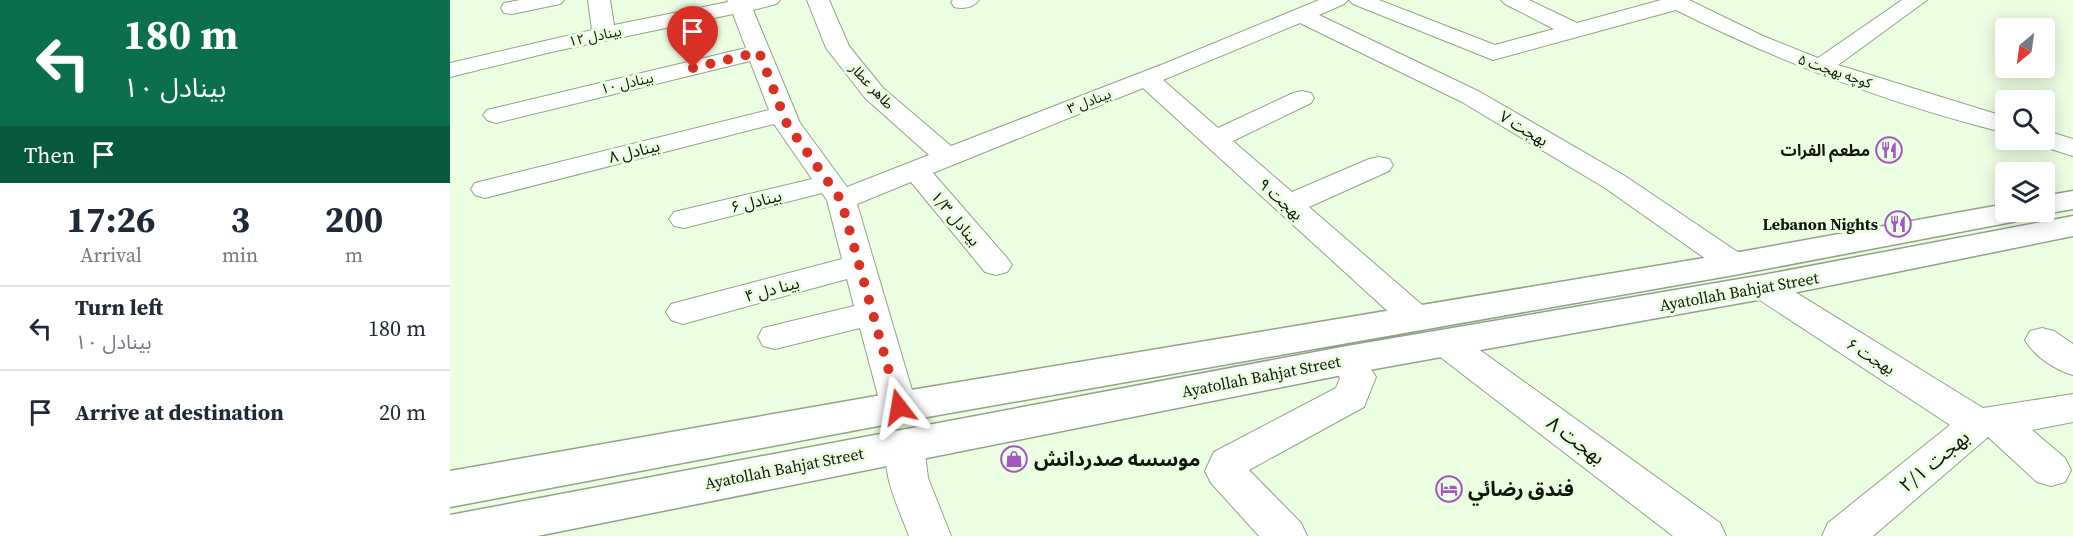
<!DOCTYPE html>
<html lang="en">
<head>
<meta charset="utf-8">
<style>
	:root { --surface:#fff; --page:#f6f6f7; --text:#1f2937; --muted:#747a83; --line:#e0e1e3 }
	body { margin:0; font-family:"Source Serif 4","Noto Sans Arabic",serif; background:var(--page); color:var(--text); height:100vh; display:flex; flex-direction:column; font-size:22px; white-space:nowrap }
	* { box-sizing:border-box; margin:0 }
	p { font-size:20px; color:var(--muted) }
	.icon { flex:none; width:33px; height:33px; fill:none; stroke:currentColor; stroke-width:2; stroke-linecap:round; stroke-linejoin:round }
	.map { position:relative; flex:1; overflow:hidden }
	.panel { display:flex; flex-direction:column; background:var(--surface); width:450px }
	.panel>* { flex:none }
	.guide { background:#0b6e4f; color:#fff; overflow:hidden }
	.needle { width:39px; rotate:209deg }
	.controls { position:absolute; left:1545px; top:18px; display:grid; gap:12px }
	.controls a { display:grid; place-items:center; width:60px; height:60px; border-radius:6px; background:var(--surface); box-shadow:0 3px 15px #0003; font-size:30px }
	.pin { position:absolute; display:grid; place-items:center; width:51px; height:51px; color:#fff; margin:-62px -26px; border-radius:50% 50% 50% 0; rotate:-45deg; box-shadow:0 0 6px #0007 }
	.pin .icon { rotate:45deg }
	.me { position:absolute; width:66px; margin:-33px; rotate:346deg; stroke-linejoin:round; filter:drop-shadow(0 0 4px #0008) }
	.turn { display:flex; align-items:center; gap:21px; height:126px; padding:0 24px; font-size:27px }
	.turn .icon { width:78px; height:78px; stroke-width:2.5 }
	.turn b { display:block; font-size:42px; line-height:51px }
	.then { display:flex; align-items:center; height:57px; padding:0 24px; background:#0003; gap:12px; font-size:22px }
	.eta { display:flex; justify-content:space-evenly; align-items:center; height:102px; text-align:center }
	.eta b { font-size:36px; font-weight:700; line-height:42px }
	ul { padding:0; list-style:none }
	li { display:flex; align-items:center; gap:18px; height:84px; padding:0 24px; border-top:2px solid var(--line) }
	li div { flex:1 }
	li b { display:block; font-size:22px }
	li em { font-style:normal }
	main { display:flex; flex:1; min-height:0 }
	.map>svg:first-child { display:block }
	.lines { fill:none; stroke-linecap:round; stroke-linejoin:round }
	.minor-casing { stroke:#91a288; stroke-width:2 }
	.major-casing { stroke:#91a288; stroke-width:3 }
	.minor { fill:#fff; fill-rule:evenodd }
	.major { fill:#fff; fill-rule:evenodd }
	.route { stroke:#d93025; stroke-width:10; stroke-dasharray:0 18 }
	.labels { text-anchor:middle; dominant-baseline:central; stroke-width:6; stroke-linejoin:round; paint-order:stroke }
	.far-street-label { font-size:14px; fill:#10160c; stroke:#ebfee2 }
	.street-label { font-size:16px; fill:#10160c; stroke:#ebfee2 }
	.poi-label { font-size:16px; font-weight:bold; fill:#10160c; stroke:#ebfee2; text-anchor:end }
	.near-street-label { font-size:20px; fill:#10160c; stroke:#ebfee2 }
	.near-poi-label { font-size:20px; font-weight:bold; fill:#10160c; stroke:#ebfee2; text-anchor:start }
</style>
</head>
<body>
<main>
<section class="panel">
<div class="guide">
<div class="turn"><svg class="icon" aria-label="left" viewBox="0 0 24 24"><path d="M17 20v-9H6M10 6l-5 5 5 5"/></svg><div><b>180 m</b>بینادل ۱۰</div></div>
<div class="then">Then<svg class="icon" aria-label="arrive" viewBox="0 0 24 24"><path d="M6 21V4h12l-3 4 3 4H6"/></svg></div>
</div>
<div class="eta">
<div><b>17:26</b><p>Arrival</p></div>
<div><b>3</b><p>min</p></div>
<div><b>200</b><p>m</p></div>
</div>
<ul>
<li><svg class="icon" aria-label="left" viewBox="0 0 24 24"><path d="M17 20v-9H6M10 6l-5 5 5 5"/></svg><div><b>Turn left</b><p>بینادل ۱۰</p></div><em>180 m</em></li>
<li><svg class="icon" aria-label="arrive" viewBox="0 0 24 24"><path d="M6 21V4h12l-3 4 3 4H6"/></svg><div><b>Arrive at destination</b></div><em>20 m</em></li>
</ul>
</section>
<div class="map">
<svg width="1623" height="536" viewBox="0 0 1623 536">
	<rect width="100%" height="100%" fill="#ebfee2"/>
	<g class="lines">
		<g class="minor-casing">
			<path id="minor" d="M 70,0 L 114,0 L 110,4 L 62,14 L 54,13 L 51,8 L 54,3 Z
				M 138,0 L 160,0 L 164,25 L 278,2 L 277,0 L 330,0 L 326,4 L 303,10 L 350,123 L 397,187 L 479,155 L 415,98 L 376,48 L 357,0 L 379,0 L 399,46 L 433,88 L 501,146 L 716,63 L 869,0 L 898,0 L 894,4 L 869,15 L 1030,92 L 1175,176 L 1295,257 L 1300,264 L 1295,271 L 1284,274 L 1273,271 L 1155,188 L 1012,102 L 850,23 L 713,80 L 768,128 L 843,93 L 852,91 L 861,93 L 864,98 L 861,103 L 783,141 L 842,192 L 919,159 L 929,157 L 939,159 L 943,165 L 939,171 L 859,207 L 978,310 L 983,318 L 978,326 L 966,330 L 954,326 L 693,88 L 483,173 L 557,258 L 562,265 L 557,272 L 546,275 L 535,272 L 461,182 L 407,204 L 467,407 L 462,417 L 449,421 L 436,417 L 431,407 L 410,328 L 325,349 L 313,346 L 308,337 L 313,328 L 404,306 L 397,279 L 233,324 L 221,320 L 216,312 L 221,304 L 392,259 L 377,200 L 372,193 L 234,228 L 224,226 L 219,219 L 224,212 L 362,179 L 324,124 L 35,198 L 25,195 L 21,189 L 25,183 L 319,110 L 300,61 L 46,123 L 37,120 L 33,115 L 37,110 L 296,48 L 283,14 L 101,52 L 0,77 L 0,63 L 142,30 Z
				M 503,0 L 529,0 C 523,8 513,9 504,7 L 501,2 Z
				M 899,0 L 929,0 L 1045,45 L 1104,29 L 1055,4 L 1051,0 L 1079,0 L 1127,23 L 1211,0 L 1239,0 L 1313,36 L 1368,58 L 1452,0 L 1477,0 L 1388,65 L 1556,117 L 1556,133 C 1440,104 1332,63 1226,10 L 1043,60 L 903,4 Z
				M 1594,130 L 1623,139 L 1623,156 L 1585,144 L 1582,140 L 1594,140 Z
				M 1313,276 L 1324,279 L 1533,408 L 1623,394 L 1623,422 L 1582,430 L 1615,458 L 1621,470 L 1615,482 L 1601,486 L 1587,482 L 1538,437 L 1423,536 L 1372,536 L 1378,523 L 1500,425 L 1302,295 L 1297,287 L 1302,279 Z
				M 1592,328 L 1604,331 L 1623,344 L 1623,375 C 1605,370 1584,356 1575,340 L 1580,331 Z
				M 997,331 L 1009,335 L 1270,523 L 1276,536 L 1223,536 L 985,353 L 980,344 L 985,335 Z
				M 897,347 L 909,351 L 926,377 L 914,407 L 799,470 L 851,523 L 857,536 L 809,536 L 761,483 L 755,471 L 764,452 L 886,388 L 890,378 L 879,360 L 885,351 Z
				M 455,429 L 469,434 L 474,445 L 478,478 L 501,536 L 459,536 C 448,506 426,465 441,434 Z"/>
		</g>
		<g class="major-casing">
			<path id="major" d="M 1623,191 L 1623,209 L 1594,214 L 1583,212 L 1594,212 L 1594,196 Z
				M 1556,204 L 1556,212 L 1577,212 L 1573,219 L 1562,222 L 1284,275 L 449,422 L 0,507 L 0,471 L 449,392 L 1284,253 Z
				M 1623,216 L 1623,236 L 1313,299 L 897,374 L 87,536 L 0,536 L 0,515 L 897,346 L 1313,275 Z"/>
		</g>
		<use href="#minor" class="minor"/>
		<use href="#major" class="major"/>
	</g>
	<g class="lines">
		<path class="route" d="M 243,68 L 309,52 L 337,124 L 391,200 L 449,407"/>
	</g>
	<defs>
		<g id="restaurant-ring" transform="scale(1.35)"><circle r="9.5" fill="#ebfee2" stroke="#a555c6" stroke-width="1.5"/><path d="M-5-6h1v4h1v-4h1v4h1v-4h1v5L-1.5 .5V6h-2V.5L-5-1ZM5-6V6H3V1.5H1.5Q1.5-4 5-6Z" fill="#a555c6"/></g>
		<g id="shop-ring" transform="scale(1.35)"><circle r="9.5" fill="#ebfee2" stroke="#a555c6" stroke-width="1.5"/><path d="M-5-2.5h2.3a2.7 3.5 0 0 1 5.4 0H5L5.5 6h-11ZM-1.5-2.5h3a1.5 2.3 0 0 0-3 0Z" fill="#a555c6"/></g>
		<g id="hotel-ring" transform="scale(1.35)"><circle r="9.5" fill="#ebfee2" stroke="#a555c6" stroke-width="1.5"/><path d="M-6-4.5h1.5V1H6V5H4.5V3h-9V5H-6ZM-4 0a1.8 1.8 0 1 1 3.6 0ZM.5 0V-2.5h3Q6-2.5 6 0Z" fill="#a555c6"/></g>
	</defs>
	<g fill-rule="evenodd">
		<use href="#restaurant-ring" x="1439" y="150"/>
		<use href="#restaurant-ring" x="1448" y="224"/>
		<use href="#shop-ring" x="564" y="459"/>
		<use href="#hotel-ring" x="999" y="489"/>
	</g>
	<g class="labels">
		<g class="far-street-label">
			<text transform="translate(145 36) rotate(-12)">بینادل ۱۲</text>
			<text transform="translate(1385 71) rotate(19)">کوچه بهجت ۵</text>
			<text transform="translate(177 83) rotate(-13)">بینادل ۱۰</text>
			<text transform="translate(422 86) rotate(47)">طاهر عطار</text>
			<text transform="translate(639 101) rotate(-21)">بینادل ۳</text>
		</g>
		<g class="street-label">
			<text transform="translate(1074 128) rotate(31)">بهجت ۷</text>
			<text transform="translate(184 151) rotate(-14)">بینادل ۸</text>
			<text transform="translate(831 199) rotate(42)">بهجت ۹</text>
			<text transform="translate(306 201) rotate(-14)">بینادل ۶</text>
			<text transform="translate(506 218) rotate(50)">بینادل ۱/۳</text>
			<text transform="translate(322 289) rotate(-15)">بینا دل ۴</text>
			<text transform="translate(1289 291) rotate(-10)">Ayatollah Bahjat Street</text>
			<text transform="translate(1421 356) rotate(32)">بهجت ۶</text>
			<text transform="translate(811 376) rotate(-11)">Ayatollah Bahjat Street</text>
			<text transform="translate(334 468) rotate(-11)">Ayatollah Bahjat Street</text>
		</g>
		<g class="poi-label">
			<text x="1420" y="150">مطعم الفرات</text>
			<text x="1428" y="224">Lebanon Nights</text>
		</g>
		<g class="near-street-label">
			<text transform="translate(1126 440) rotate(37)">بهجت ۸</text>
			<text transform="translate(1484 461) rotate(-40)">بهجت ۲/۱</text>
		</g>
		<g class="near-poi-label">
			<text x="584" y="459">موسسه صدردانش</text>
			<text x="1018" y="489">فندق رضائي</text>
		</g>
	</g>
</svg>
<div class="controls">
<a><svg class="needle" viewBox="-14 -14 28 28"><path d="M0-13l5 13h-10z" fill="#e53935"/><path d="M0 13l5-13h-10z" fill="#747a83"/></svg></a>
<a><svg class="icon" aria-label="search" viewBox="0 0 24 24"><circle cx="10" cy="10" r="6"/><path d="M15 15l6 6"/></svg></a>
<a><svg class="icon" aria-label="layers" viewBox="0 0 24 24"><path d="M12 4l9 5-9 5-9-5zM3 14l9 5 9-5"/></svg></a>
</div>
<div class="pin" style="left:243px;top:68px;background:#d93025"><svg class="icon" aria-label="arrive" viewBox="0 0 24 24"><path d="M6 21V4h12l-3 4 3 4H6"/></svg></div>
<svg class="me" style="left:449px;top:407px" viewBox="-20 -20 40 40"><path d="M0-17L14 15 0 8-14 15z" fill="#d93025" stroke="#fff" stroke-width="4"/></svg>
</div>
</main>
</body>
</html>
